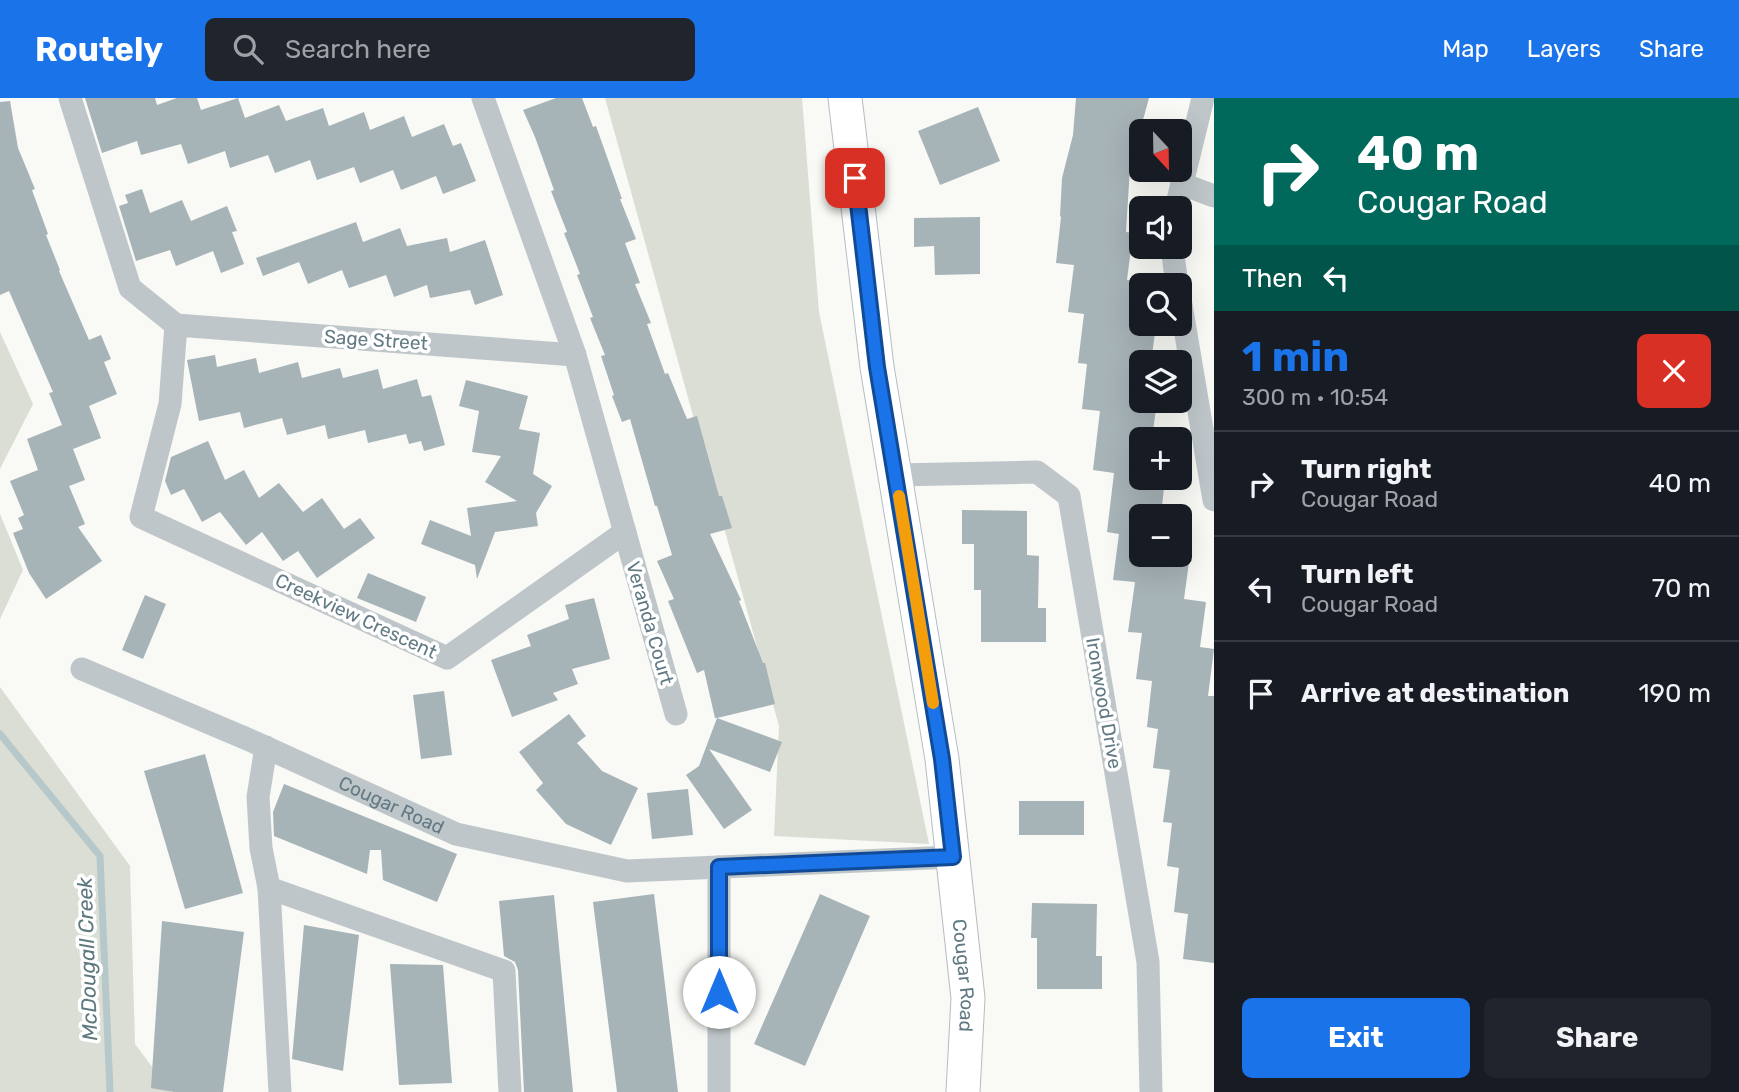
<!DOCTYPE html>
<html lang="en">
<head>
<meta charset="utf-8">
<style>
	:root { --surface:#171b24; --page:#20242c; --text:#f1f3f6; --muted:#9ea1a6; --line:#363941; --accent:#1a73e8 }
	body { margin:0; font-family:Rubik,sans-serif; background:var(--page); color:var(--text); height:100vh; display:flex; flex-direction:column; font-size:26px; white-space:nowrap }
	* { box-sizing:border-box; margin:0 }
	p { font-size:23px; color:var(--muted) }
	.icon { flex:none; width:38px; height:38px; fill:none; stroke:currentColor; stroke-width:2; stroke-linecap:round; stroke-linejoin:round }
	.map { position:relative; flex:1; overflow:hidden }
	.details { display:flex; flex-direction:column; background:var(--surface); width:525px }
	.details>* { flex:none }
	.banner { background:#00695c; color:#fff; overflow:hidden }
	.needle { width:46px; rotate:158deg }
	.controls { position:absolute; left:1129px; top:21px; display:grid; gap:14px }
	.controls a { display:grid; place-items:center; width:63px; height:63px; border-radius:10px; background:var(--surface); box-shadow:0 7px 28px #0002; font-size:35px }
	.pin { position:absolute; display:grid; place-items:center; width:60px; height:60px; color:#fff; margin:-30px; border-radius:14px; box-shadow:0 4px 10px #0006 }
	.me { position:absolute; width:77px; margin:-38px; rotate:0deg; stroke-linejoin:round; filter:drop-shadow(0 0 5px #0008) }
	.turn { display:flex; align-items:center; gap:24px; height:147px; padding:0 28px; font-size:32px }
	.turn .icon { width:91px; height:91px; stroke-width:2.5 }
	.turn b { display:block; font-size:49px; line-height:60px }
	.then { display:flex; align-items:center; height:66px; padding:0 28px; background:#0003; gap:14px; font-size:26px }
	.round { display:grid; place-items:center; flex:none; width:74px; height:74px; border-radius:10px; background:var(--page) }
	.head { display:flex; align-items:center; justify-content:space-between; height:119px; padding:0 28px }
	h1 { font-size:42px; font-weight:700; line-height:52px; color:var(--accent) }
	.action { display:flex; gap:14px; margin-top:auto; padding:14px 28px }
	.action a { flex:1; height:80px; border-radius:10px; background:var(--accent); color:#fff; font-size:28px; font-weight:700; line-height:80px; text-align:center }
	.action a+a { background:var(--page); color:var(--text) }
	ul { padding:0; list-style:none }
	li { display:flex; align-items:center; gap:21px; height:105px; padding:0 28px; border-top:2px solid var(--line) }
	li div { flex:1 }
	li b { display:block; font-size:26px }
	li em { font-style:normal }
	header { display:flex; align-items:center; gap:42px; box-sizing:border-box; height:98px; padding:0 35px; background:var(--accent); color:#fff }
	header strong { font-size:33px }
	nav { display:flex; gap:38px; margin-inline-start:auto; font-size:24px }
	.search { width:490px; height:63px; background:var(--page); display:flex; align-items:center; gap:18px; box-sizing:border-box; padding:0 24px; border-radius:10px; color:var(--muted); font-size:26px }
	main { display:flex; flex:1; min-height:0 }
	.map>svg:first-child { display:block }
	.green { fill:#daded5 }
	.lines { fill:none; stroke-linecap:round; stroke-linejoin:round }
	.stream { stroke:#b7c8ca; stroke-width:7 }
	.building { fill:#a6b3b7 }
	.secondary-casing { stroke:#b4bcc0; stroke-width:35 }
	.street { stroke:#bfc6c9; stroke-width:23 }
	.secondary { stroke:#fff; stroke-width:33 }
	.route-casing { stroke:#114b97; stroke-width:18 }
	.route { stroke:#1a73e8; stroke-width:12 }
	.slow { stroke:#f59e0b; stroke-width:12 }
	.labels { text-anchor:middle; dominant-baseline:central; stroke-width:7; stroke-linejoin:round; paint-order:stroke }
	.street-label { font-size:19px; fill:#627a84; stroke:#fff }
	.water-label { font-size:21px; font-style:italic; fill:#5d797e; stroke:#fff }
</style>
</head>
<body>
<header>
<strong>Routely</strong>
<div class="search"><svg class="icon" aria-label="search" viewBox="0 0 24 24"><circle cx="10" cy="10" r="6"/><path d="M15 15l6 6"/></svg>Search here</div>
<nav><a>Map</a><a>Layers</a><a>Share</a></nav>
</header>
<main>
<div class="map">
<svg width="1214" height="994" viewBox="0 0 1214 994">
	<rect width="100%" height="100%" fill="#f9f9f6"/>
	<path class="green" d="M 605,0 L 802,0 L 819,214 L 929,746 L 774,738 L 779,628 Z
		M 0,234 L 33,306 L 0,371 Z
		M 0,416 L 23,472 L 0,521 Z
		M 0,589 L 130,768 L 135,946 L 171,994 L 0,994 Z"/>
	<g class="lines">
		<path class="stream" d="M 0,636 L 100,758 L 110,994"/>
	</g>
	<path class="building" d="M 85,0 L 155,0 L 157,7 L 177,0 L 197,0 L 201,12 L 238,0 L 245,20 L 279,7 L 286,23 L 323,10 L 329,28 L 364,14 L 370,32 L 404,18 L 412,39 L 444,26 L 453,48 L 461,45 L 476,83 L 443,96 L 436,78 L 401,92 L 393,72 L 360,85 L 354,69 L 317,82 L 310,62 L 275,75 L 268,57 L 230,70 L 225,53 L 188,66 L 181,46 L 141,57 L 137,43 L 102,55 Z
		M 556,0 L 582,0 L 593,29 L 596,28 L 622,101 L 620,101 L 636,141 L 625,145 L 640,185 L 635,186 L 651,225 L 647,226 L 665,276 L 668,275 L 687,321 L 697,318 L 719,398 L 722,398 L 732,430 L 710,436 L 741,502 L 739,503 L 763,565 L 765,565 L 775,606 L 717,620 L 782,644 L 770,674 L 709,651 L 752,712 L 724,731 L 686,677 L 699,668 L 717,620 L 715,620 L 704,572 L 697,575 L 668,503 L 674,501 L 657,463 L 672,457 L 657,408 L 655,408 L 630,321 L 622,324 L 612,298 L 614,297 L 601,258 L 605,257 L 590,220 L 593,219 L 577,177 L 580,176 L 564,135 L 567,134 L 551,93 L 554,92 L 535,39 L 523,12 Z
		M 1076,0 L 1149,0 L 1130,69 L 1126,134 L 1133,135 L 1127,182 L 1141,183 L 1141,234 L 1155,235 L 1151,264 L 1141,264 L 1141,303 L 1157,303 L 1152,341 L 1141,341 L 1141,380 L 1165,380 L 1161,418 L 1141,418 L 1141,457 L 1190,457 L 1184,501 L 1206,504 L 1200,549 L 1214,551 L 1208,598 L 1214,598 L 1214,865 L 1183,861 L 1188,816 L 1174,814 L 1179,770 L 1167,768 L 1172,725 L 1163,724 L 1170,672 L 1153,670 L 1158,631 L 1147,629 L 1152,583 L 1136,581 L 1142,535 L 1128,534 L 1135,484 L 1113,482 L 1119,436 L 1107,434 L 1114,375 L 1093,372 L 1100,313 L 1082,311 L 1087,266 L 1078,265 L 1084,216 L 1068,214 L 1074,167 L 1056,165 L 1061,119 L 1060,118 L 1062,80 L 1073,37 Z
		M 10,3 L 18,50 L 35,91 L 32,92 L 48,136 L 46,137 L 60,172 L 59,173 L 89,242 L 101,237 L 111,261 L 104,264 L 117,296 L 89,308 L 101,340 L 73,351 L 85,382 L 69,388 L 85,426 L 78,429 L 102,463 L 46,501 L 29,475 L 13,435 L 23,431 L 18,420 L 24,417 L 10,383 L 38,372 L 27,341 L 62,327 L 49,295 L 53,294 L 9,193 L 0,197 L 0,4 Z
		M 978,9 L 1000,63 L 940,87 L 918,33 Z
		M 142,91 L 150,115 L 182,102 L 191,123 L 227,108 L 237,133 L 232,134 L 244,166 L 221,175 L 213,153 L 176,168 L 170,152 L 136,163 L 119,108 L 128,105 L 125,97 Z
		M 980,119 L 980,176 L 935,177 L 934,148 L 914,149 L 914,120 Z
		M 356,124 L 363,144 L 400,130 L 407,148 L 447,140 L 450,154 L 485,142 L 503,197 L 475,207 L 470,192 L 430,200 L 427,187 L 394,199 L 386,177 L 349,190 L 342,172 L 308,186 L 299,164 L 263,178 L 256,160 Z
		M 215,257 L 217,269 L 256,260 L 259,275 L 298,264 L 302,280 L 340,270 L 343,280 L 378,271 L 383,291 L 417,281 L 422,299 L 431,297 L 445,347 L 424,353 L 421,343 L 409,346 L 406,336 L 368,345 L 365,332 L 328,341 L 325,327 L 287,337 L 282,320 L 244,330 L 240,314 L 199,323 L 187,262 Z
		M 466,282 L 528,298 L 519,331 L 540,335 L 533,376 L 552,388 L 536,415 L 538,428 L 495,434 L 477,481 L 475,467 L 421,446 L 430,422 L 471,438 L 467,410 L 517,403 L 485,384 L 501,358 L 472,354 L 479,313 L 459,308 Z
		M 208,343 L 225,382 L 244,372 L 259,400 L 279,385 L 303,414 L 322,400 L 344,431 L 360,420 L 375,440 L 317,480 L 298,453 L 283,463 L 262,434 L 246,447 L 220,414 L 202,424 L 184,391 L 171,397 L 165,383 L 171,359 Z
		M 962,412 L 1027,413 L 1027,457 L 1039,458 L 1038,510 L 1046,510 L 1046,544 L 981,544 L 981,492 L 974,492 L 974,446 L 962,446 Z
		M 368,475 L 426,499 L 416,524 L 357,500 Z
		M 145,497 L 166,506 L 143,561 L 122,552 Z
		M 594,500 L 610,561 L 572,571 L 578,586 L 553,595 L 558,602 L 512,619 L 491,562 L 531,548 L 527,537 L 569,521 L 565,507 Z
		M 444,593 L 452,657 L 421,661 L 413,597 Z
		M 569,616 L 586,638 L 577,645 L 602,673 L 638,690 L 611,747 L 566,726 L 536,692 L 543,685 L 519,654 Z
		M 205,656 L 243,795 L 185,811 L 144,673 Z
		M 284,686 L 457,756 L 437,804 L 383,782 L 381,752 L 370,752 L 367,776 L 274,738 L 273,714 Z
		M 688,691 L 693,737 L 652,741 L 647,695 Z
		M 1019,703 L 1084,703 L 1084,737 L 1019,737 Z
		M 654,796 L 678,994 L 617,994 L 593,804 Z
		M 820,796 L 870,818 L 805,968 L 754,946 Z
		M 554,797 L 573,994 L 524,994 L 518,872 L 515,864 L 504,858 L 499,803 Z
		M 1032,805 L 1097,806 L 1096,858 L 1102,858 L 1102,891 L 1037,891 L 1037,840 L 1031,840 Z
		M 162,823 L 244,834 L 223,994 L 174,994 L 151,990 Z
		M 304,827 L 359,837 L 343,973 L 292,961 Z
		M 390,866 L 443,867 L 452,985 L 399,987 Z"/>
	<g class="lines">
		<g class="secondary-casing">
			<g id="secondary">
				<path id="s2" d="M 845,0 L 877,269 L 942,661 L 968,900 L 963,994"/>
			</g>
		</g>
		<g class="street">
			<path d="M 70,0 L 130,190 L 176,227 L 170,306 L 141,419 L 447,560 L 625,434"/>
			<path d="M 483,0 L 575,257 L 676,616"/>
			<path d="M 1182,86 L 1214,98"/>
			<path d="M 1176,110 L 1203,0"/>
			<path d="M 1172,149 L 1177,187"/>
			<path d="M 1180,201 L 1214,402"/>
			<path d="M 176,227 L 575,257"/>
			<path d="M 895,377 L 1037,374 L 1069,398 L 1148,864 L 1151,994"/>
			<path id="s1" d="M 82,571 L 254,644 L 456,736 L 627,773 L 953,759"/>
			<path d="M 266,649 L 258,699 L 261,750 L 269,790 L 280,994"/>
			<path d="M 719,769 L 719,994"/>
			<path d="M 269,790 L 504,873 L 510,994"/>
		</g>
		<use href="#secondary" class="secondary"/>
	</g>
	<g class="lines">
		<g class="route-casing">
			<path id="route" d="M 719,894 L 719,769 L 953,759 L 942,661 L 877,269 L 855,80"/>
		</g>
		<use href="#route" class="route"/>
		<path class="slow" d="M 899,398 L 933,605"/>
	</g>
	<g class="labels">
		<g class="street-label">
			<text transform="translate(376 242) rotate(4)">Sage Street</text>
			<text transform="translate(356 518) rotate(25)">Creekview Crescent</text>
			<text transform="translate(650 525) rotate(74)">Veranda Court</text>
			<text transform="translate(1104 605) rotate(80)">Ironwood Drive</text>
			<text stroke="none"><textPath href="#s1" startOffset="338">Cougar Road</textPath></text>
			<text stroke="none"><textPath href="#s2" startOffset="886">Cougar Road</textPath></text>
		</g>
		<g class="water-label">
			<text transform="translate(87 861) rotate(-92)">McDougall Creek</text>
		</g>
	</g>
</svg>
<div class="controls">
<a><svg class="needle" viewBox="-14 -14 28 28"><path d="M0-13l5 13h-10z" fill="#e53935"/><path d="M0 13l5-13h-10z" fill="#9ea1a6"/></svg></a>
<a><svg class="icon" aria-label="sound" viewBox="0 0 24 24"><path d="M4 9h4l5-4v14l-5-4H4zM17 9q2 3 0 6"/></svg></a>
<a><svg class="icon" aria-label="search" viewBox="0 0 24 24"><circle cx="10" cy="10" r="6"/><path d="M15 15l6 6"/></svg></a>
<a><svg class="icon" aria-label="layers" viewBox="0 0 24 24"><path d="M12 4l9 5-9 5-9-5zM3 14l9 5 9-5"/></svg></a>
<a>+</a>
<a>−</a>
</div>
<div class="pin" style="left:855px;top:80px;background:#d93025"><svg class="icon" aria-label="arrive" viewBox="0 0 24 24"><path d="M6 21V4h12l-3 4 3 4H6"/></svg></div>
<svg class="me" style="left:719px;top:894px" viewBox="-20 -20 40 40"><circle r="19" fill="#fff"/><path d="M0-13L10 11 0 6-10 11z" fill="#1a73e8"/></svg>
</div>
<section class="details">
<div class="banner">
<div class="turn"><svg class="icon" aria-label="right" viewBox="0 0 24 24"><path d="M7 20v-9h11M14 6l5 5-5 5"/></svg><div><b>40 m</b>Cougar Road</div></div>
<div class="then">Then<svg class="icon" aria-label="left" viewBox="0 0 24 24"><path d="M17 20v-9H6M10 6l-5 5 5 5"/></svg></div>
</div>
<div class="head"><div><h1>1 min</h1><p>300 m · 10:54</p></div><a class="round" style="background:#d93025;color:#fff"><svg class="icon" aria-label="close" viewBox="0 0 24 24"><path d="M6 6l12 12M18 6L6 18"/></svg></a></div>
<ul>
<li><svg class="icon" aria-label="right" viewBox="0 0 24 24"><path d="M7 20v-9h11M14 6l5 5-5 5"/></svg><div><b>Turn right</b><p>Cougar Road</p></div><em>40 m</em></li>
<li><svg class="icon" aria-label="left" viewBox="0 0 24 24"><path d="M17 20v-9H6M10 6l-5 5 5 5"/></svg><div><b>Turn left</b><p>Cougar Road</p></div><em>70 m</em></li>
<li><svg class="icon" aria-label="arrive" viewBox="0 0 24 24"><path d="M6 21V4h12l-3 4 3 4H6"/></svg><div><b>Arrive at destination</b></div><em>190 m</em></li>
</ul>
<div class="action"><a>Exit</a><a>Share</a></div>
</section>
</main>
</body>
</html>
